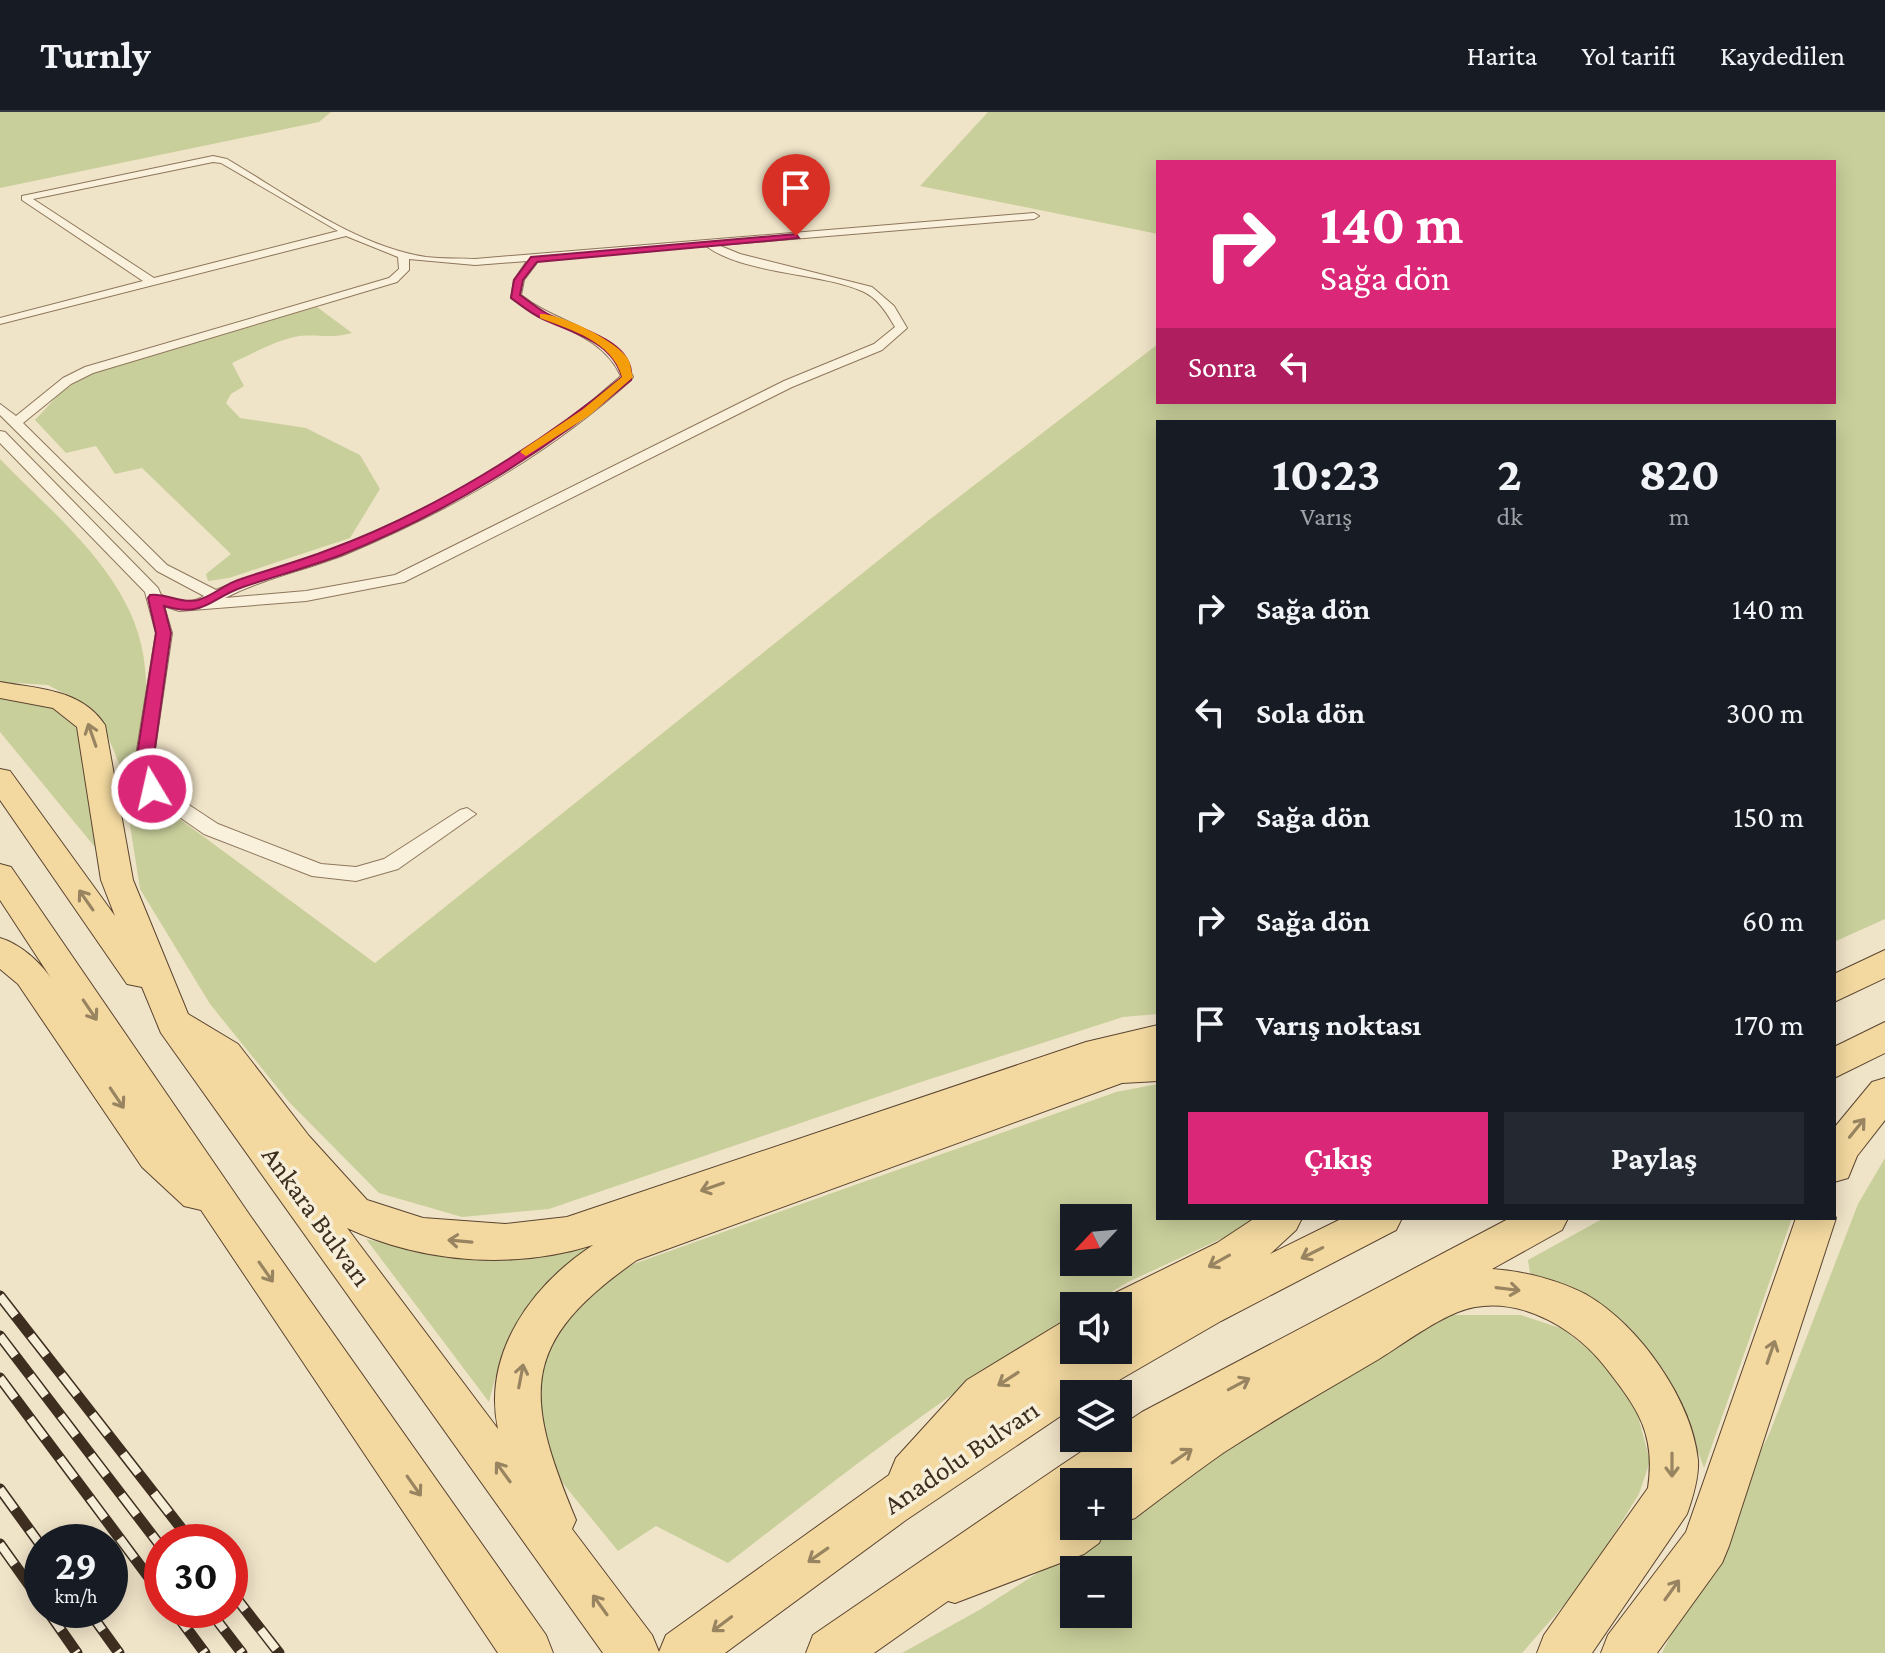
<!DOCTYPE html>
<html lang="tr">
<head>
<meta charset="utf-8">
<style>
	:root { --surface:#171b24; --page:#242831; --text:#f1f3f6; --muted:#9ea1a6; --line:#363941; --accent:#db2777 }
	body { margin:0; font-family:"Crimson Pro",serif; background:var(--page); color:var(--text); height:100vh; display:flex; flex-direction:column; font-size:30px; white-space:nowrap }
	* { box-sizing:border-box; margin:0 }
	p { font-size:26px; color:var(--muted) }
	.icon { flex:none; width:44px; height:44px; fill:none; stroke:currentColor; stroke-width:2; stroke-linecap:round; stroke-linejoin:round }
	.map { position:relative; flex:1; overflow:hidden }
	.details { position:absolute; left:1156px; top:308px; width:680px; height:800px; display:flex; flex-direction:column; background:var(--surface); border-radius:0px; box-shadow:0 4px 20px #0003 }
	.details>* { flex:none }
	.top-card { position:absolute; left:1156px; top:48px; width:680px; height:244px; border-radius:0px; box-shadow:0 4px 20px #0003; background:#db2777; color:#fff; overflow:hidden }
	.needle { width:52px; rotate:244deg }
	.buttons { position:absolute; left:1060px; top:1092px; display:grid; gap:16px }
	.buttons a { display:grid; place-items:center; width:72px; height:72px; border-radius:0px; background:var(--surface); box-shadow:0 4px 20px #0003; font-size:40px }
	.speed { position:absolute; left:24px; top:1412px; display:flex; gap:16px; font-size:40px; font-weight:700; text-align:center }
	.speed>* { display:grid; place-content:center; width:104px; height:104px; border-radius:50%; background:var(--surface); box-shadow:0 4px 20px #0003; line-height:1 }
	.speed small { font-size:20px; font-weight:400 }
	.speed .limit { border:12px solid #d22; background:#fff; color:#111 }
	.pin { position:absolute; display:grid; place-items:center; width:68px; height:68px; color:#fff; margin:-82px -34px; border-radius:50% 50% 50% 0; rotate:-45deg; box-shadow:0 0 8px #0007 }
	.pin .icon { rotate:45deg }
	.me { position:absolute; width:88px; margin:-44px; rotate:351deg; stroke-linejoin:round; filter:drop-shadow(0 0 6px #0008) }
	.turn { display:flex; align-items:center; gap:28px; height:168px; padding:0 32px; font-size:36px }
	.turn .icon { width:104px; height:104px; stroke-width:2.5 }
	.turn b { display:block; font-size:56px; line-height:68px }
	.then { display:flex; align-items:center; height:76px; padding:0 32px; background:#0003; gap:16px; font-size:30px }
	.eta { display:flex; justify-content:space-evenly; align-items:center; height:136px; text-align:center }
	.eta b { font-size:48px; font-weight:700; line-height:56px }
	.primary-button { display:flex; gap:16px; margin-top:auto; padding:16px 32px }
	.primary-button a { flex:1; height:92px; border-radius:0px; background:var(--accent); color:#fff; font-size:32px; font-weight:700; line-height:92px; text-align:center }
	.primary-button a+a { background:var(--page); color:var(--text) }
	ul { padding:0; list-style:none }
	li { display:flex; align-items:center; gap:24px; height:104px; padding:0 32px }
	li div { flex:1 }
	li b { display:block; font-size:30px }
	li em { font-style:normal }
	header { display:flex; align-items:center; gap:48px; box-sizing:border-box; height:112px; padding:0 40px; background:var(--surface); border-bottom:2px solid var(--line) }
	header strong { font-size:38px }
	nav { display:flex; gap:44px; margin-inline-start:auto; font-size:28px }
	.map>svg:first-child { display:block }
	.green { fill:#c9cf9b; fill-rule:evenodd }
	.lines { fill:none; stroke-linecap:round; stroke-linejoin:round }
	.minor-casing { stroke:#8d765c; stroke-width:2 }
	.primary-casing { stroke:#5b4430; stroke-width:2 }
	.minor { fill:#faf1dc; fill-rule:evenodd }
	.primary { fill:#f3d9a0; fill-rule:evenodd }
	.rail-casing { stroke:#3d2e20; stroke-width:11 }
	.rail { stroke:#f7eed8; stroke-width:8; stroke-dasharray:25; stroke-linecap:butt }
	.oneway { stroke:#988460 }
	.route { fill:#db2777; stroke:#8e194d; stroke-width:2 }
	.slow { fill:#f59e0b }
	.labels { text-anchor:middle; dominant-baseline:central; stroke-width:7; stroke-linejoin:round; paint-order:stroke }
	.near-street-label { font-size:28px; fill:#3d2e20; stroke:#f7eed8 }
</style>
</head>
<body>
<header>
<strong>Turnly</strong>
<nav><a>Harita</a><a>Yol tarifi</a><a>Kaydedilen</a></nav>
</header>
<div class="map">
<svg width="1885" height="1541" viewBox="0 0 1885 1541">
	<rect width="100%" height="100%" fill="#f0e4c8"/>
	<path class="green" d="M 0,0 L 331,0 L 319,10 L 0,76 Z
		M 988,0 L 1885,0 L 1885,807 L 1834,830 L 1834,310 L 1158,310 L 1158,902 L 1123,905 L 921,970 L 549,1097 L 462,1105 L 379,1081 L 289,990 L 210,892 L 140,777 L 121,656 L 100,606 L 76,588 L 48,573 L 0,570 L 0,347 C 57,406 138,468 145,556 C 149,596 144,639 143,680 L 375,851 L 929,408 L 1158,232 L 1158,290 L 1834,290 L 1834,50 L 1158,50 L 1158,122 L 920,74 Z
		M 317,195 L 352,221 C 330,227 319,222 300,224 C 277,227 253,242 232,251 L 244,274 L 231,282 L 226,291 L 240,306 L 306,316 L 360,343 L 380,377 L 350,426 L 229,466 L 208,469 L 206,462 L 231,442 L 142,356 L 115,362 L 96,334 L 66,341 L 35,308 L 63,278 L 100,257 Z
		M 0,585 C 22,589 46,590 66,603 C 89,618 94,711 99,740 L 0,620 Z
		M 1158,972 L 1158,1106 L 1258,1106 L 1249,1114 L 1128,1170 L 1088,1194 L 1074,1194 L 1074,1203 C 952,1276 841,1364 728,1451 L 656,1414 L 618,1439 L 552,1358 L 541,1336 L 538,1264 L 559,1212 L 603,1168 L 636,1151 L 1116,980 ZM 1074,1106 L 1118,1106 L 1118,1150 L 1074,1150 Z
		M 1885,1046 L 1885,1541 L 1662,1541 L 1770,1320 L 1858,1092 Z
		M 1604,1106 L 1792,1106 L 1704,1356 L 1689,1315 L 1537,1168 L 1530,1161 L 1528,1148 Z
		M 629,1116 C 604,1135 553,1166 534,1188 C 509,1217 498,1254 489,1290 L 366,1127 L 441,1144 Z
		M 1442,1203 L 1521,1203 L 1563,1217 L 1609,1254 L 1638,1304 L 1650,1349 L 1639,1382 L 1584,1470 L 1522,1541 L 902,1541 L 981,1497 L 1111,1414 L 1118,1414 L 1118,1409 L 1258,1309 ZM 1074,1458 L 1118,1458 L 1118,1502 L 1074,1502 Z"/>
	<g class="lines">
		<g class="minor-casing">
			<path id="minor" d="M 213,44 L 227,47 C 288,83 355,134 426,145 C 442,147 459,146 475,147 L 1034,101 L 1039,104 L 1034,107 L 718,133 L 740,142 L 872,175 L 894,194 L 907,216 L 882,238 L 792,275 L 404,470 L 306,489 L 179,499 L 164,494 L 172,521 L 153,650 L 160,674 L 218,712 L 321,752 L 356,755 L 384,747 L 460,698 L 467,696 L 476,702 L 398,757 L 356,769 L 312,764 L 204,722 L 145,681 L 135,650 L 156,521 L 145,480 L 0,331 L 0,319 L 5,320 L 158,476 L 161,483 C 175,488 191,493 204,484 L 157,459 L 0,303 L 0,292 L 16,304 L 63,266 L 85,255 L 389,166 L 399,157 L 398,145 L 346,124 L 0,212 L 0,206 L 143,169 L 22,88 L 22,84 ZM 213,50 L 221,51 L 338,119 L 154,166 L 33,87 ZM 706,134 C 744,162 817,160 862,179 C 877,185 887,201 895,215 L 874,232 L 784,269 L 395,463 L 306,479 L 225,486 C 264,466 306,458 346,442 C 449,399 548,343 631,268 L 633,265 C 610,213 561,215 521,183 L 524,168 L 539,148 ZM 409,147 L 475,153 L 527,149 L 514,168 L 511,186 C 547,215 601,219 621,264 C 537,339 436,396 332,437 C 294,452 254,461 216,478 L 167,453 L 23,311 L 71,272 L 93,261 L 397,170 L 409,158 Z"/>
		</g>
		<g class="primary-casing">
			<path id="primary" d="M 0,570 C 39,577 81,577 105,613 L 133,768 L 188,902 L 238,932 L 309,1024 L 367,1088 L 423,1106 L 505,1112 L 567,1105 L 1086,930 L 1158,913 L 1158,969 L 1122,971 L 637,1148 C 518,1231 524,1283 576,1408 L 572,1417 L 652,1523 L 659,1540 L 666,1523 L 889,1363 L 896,1346 L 967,1268 L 1059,1212 L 1074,1206 L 1074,1238 L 1118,1238 L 1118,1194 L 1100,1194 L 1103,1187 L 1217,1131 L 1255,1106 L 1302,1106 L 1296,1118 L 1270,1142 L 1343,1106 L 1402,1106 L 1396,1118 L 1221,1209 L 1095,1282 L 1074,1282 L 1074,1295 L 906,1408 L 725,1541 L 603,1541 L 161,921 L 142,875 L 127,872 L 0,688 L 0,657 L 10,659 L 115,804 L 101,768 L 77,615 L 53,596 L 0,586 ZM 347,1116 C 423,1151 514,1158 593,1133 C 532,1173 482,1241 498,1317 Z
				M 0,752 L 11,755 L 251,1105 L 546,1523 L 553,1541 L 498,1541 L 201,1098 L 184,1094 L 142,1055 L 18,872 L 0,857 L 0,826 C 20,832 39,849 51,866 L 0,788 Z
				M 1885,838 L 1885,866 L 1834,890 L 1834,862 Z
				M 1885,910 L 1885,941 L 1834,966 L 1834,935 Z
				M 1885,966 L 1885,1008 L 1857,1044 L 1848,1066 L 1834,1070 L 1834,1016 L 1872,970 Z
				M 1834,1102 L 1836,1106 L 1729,1434 L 1722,1451 L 1657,1541 L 1601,1541 L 1608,1523 L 1686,1420 L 1796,1106 L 1834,1106 Z
				M 1510,1106 L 1568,1106 L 1562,1118 L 1492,1157 C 1523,1159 1559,1168 1587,1183 C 1639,1213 1692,1288 1698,1348 C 1699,1365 1693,1385 1687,1402 L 1592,1541 L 1537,1541 L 1544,1523 L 1648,1376 C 1656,1322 1638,1297 1606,1256 C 1577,1218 1524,1186 1475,1195 C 1445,1200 1405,1231 1379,1247 C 1327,1278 1273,1308 1223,1341 C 1193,1362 1164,1384 1135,1406 L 1118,1412 L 1118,1370 L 1074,1370 L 1074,1414 L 1106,1414 L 1099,1431 L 1084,1442 L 955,1491 L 948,1489 L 874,1541 L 806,1541 L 813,1523 L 1060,1354 L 1102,1326 L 1118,1326 L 1118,1316 L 1142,1300 Z"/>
		</g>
		<use href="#minor" class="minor"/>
		<use href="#primary" class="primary"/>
		<g class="rail-casing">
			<path id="rail" d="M 0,1184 L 192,1430
				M 0,1224 L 162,1436
				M 0,1266 L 162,1483
				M 0,1377 L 42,1435
				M 0,1432 L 42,1491
				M 230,1478 L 279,1541
				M 47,1498 L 77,1541
				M 88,1498 L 119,1541
				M 173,1498 L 205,1541
				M 209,1498 L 242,1541"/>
		</g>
		<use href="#rail" class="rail"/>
	</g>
	<defs><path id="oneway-shaft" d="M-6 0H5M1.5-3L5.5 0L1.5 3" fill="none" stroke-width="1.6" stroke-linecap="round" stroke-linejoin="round" transform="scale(2)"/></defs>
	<g class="oneway">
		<use href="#oneway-shaft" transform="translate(92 623) rotate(-109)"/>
		<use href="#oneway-shaft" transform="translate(86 788) rotate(-125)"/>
		<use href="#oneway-shaft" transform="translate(90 898) rotate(56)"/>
		<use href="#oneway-shaft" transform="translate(117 986) rotate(56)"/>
		<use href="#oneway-shaft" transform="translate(1857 1016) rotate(-51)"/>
		<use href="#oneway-shaft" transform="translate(712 1075) rotate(161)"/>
		<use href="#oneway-shaft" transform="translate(460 1129) rotate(-175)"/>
		<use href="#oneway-shaft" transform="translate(1312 1141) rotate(153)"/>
		<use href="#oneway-shaft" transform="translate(1219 1149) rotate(151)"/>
		<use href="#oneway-shaft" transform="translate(266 1160) rotate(55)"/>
		<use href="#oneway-shaft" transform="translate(1508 1177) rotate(7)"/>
		<use href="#oneway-shaft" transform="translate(1771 1240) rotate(-71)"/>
		<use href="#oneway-shaft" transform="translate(521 1264) rotate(-79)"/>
		<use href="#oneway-shaft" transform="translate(1008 1267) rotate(147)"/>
		<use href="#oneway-shaft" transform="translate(1239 1272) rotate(-28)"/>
		<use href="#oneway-shaft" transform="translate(1182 1344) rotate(-35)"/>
		<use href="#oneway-shaft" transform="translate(1672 1353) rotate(90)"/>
		<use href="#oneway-shaft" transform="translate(503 1360) rotate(-126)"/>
		<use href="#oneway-shaft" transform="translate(414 1374) rotate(55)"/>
		<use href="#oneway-shaft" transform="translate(818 1443) rotate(145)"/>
		<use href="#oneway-shaft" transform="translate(1672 1478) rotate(-54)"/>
		<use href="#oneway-shaft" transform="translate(600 1493) rotate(-126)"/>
		<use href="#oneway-shaft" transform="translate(722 1512) rotate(143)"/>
	</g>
	<path class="route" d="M 796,122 L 799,126 L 537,150 L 523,168 L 520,183 C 529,189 537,196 546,201 C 574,216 636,227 631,268 C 546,340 446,401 341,443 C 309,455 276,464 243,475 C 210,486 205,506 164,494 L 171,521 L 153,650 L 161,677 L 158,681 L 146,681 L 136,650 L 156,521 L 148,486 L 150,483 C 166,481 181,492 198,488 C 213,484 226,471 241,467 C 270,457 300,449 328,438 C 428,402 540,333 622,265 C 612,229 573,221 543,207 C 531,202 521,193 511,186 L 514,168 L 531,145 Z"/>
	<path class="slow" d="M 540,202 C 560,201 617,229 628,247 C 631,252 631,260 633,265 L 590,303 L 526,344 L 520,340 L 522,338 L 582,298 L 622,265 C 612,229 571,218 540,206 Z"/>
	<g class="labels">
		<g class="near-street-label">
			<text transform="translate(317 1104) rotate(54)">Ankara Bulvarı</text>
			<text transform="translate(961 1345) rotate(-34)">Anadolu Bulvarı</text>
		</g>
	</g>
</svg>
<div class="buttons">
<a><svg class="needle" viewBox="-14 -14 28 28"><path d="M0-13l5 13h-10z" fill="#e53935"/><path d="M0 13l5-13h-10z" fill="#9ea1a6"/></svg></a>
<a><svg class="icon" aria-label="sound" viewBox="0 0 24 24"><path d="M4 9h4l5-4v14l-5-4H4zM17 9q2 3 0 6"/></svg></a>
<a><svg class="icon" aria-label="layers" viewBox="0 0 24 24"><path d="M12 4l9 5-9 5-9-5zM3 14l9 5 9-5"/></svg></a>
<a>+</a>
<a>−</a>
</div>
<div class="speed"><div>29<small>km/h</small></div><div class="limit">30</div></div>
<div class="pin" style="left:796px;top:124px;background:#d93025"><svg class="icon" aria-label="arrive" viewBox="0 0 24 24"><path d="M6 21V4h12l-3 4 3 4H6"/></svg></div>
<svg class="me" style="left:152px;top:677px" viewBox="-20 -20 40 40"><circle r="17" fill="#db2777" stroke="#fff" stroke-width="3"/><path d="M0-11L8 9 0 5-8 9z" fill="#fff"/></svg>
<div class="top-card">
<div class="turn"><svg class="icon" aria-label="right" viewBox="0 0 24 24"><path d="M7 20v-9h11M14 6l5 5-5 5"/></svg><div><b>140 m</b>Sağa dön</div></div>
<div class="then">Sonra<svg class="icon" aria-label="left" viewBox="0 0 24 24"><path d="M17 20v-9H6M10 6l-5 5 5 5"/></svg></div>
</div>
<section class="details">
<div class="eta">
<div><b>10:23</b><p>Varış</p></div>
<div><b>2</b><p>dk</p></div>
<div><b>820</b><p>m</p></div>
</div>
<ul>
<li><svg class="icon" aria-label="right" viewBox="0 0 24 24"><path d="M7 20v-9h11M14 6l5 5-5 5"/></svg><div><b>Sağa dön</b></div><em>140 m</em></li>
<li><svg class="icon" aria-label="left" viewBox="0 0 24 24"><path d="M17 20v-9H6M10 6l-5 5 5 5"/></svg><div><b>Sola dön</b></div><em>300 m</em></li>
<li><svg class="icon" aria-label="right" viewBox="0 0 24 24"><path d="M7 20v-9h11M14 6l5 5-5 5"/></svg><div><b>Sağa dön</b></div><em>150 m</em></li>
<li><svg class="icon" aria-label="right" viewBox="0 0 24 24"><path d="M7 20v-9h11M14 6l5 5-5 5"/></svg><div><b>Sağa dön</b></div><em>60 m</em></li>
<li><svg class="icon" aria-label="arrive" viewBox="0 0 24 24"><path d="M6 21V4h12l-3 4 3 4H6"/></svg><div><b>Varış noktası</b></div><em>170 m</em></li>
</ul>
<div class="primary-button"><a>Çıkış</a><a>Paylaş</a></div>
</section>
</div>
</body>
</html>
